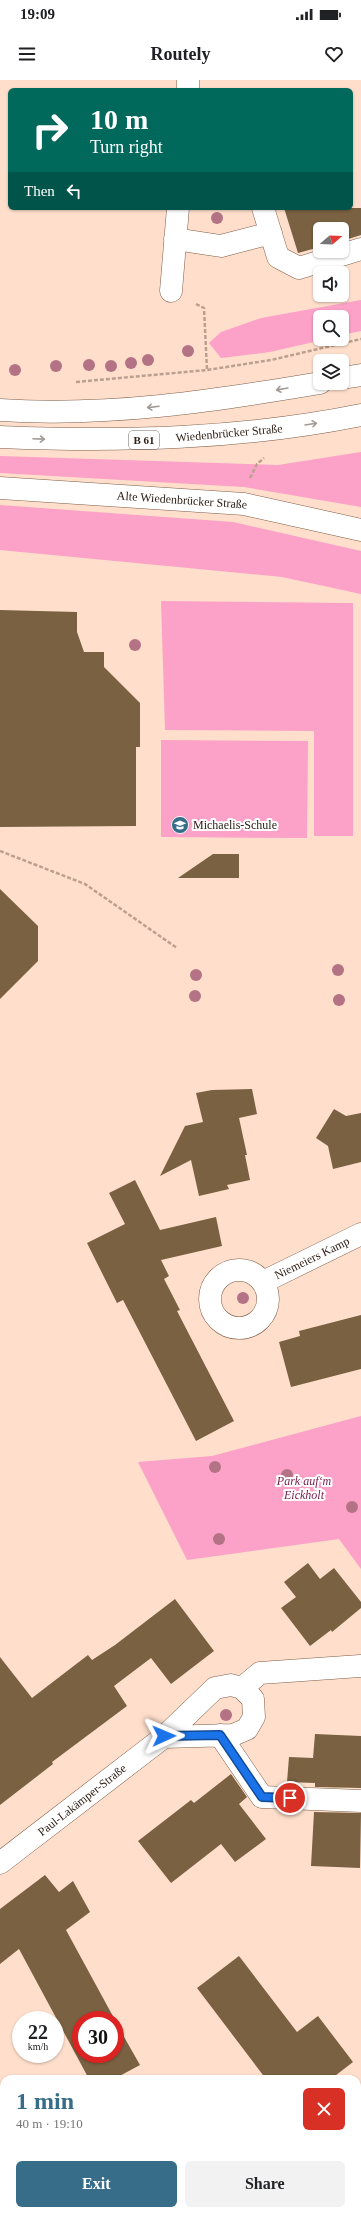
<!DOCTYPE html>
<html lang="en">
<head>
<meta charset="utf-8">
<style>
	:root { --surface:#fff; --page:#f2f2f2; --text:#202124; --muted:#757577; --accent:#386d89 }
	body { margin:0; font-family:"Times New Roman",serif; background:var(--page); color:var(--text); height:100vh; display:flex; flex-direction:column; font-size:15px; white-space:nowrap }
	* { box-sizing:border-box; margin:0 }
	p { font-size:13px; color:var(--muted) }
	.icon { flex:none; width:22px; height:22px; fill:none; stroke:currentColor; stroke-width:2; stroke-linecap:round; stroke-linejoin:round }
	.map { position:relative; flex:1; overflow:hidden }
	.details { position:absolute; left:0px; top:1995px; width:361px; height:140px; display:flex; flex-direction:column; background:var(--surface); border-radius:12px 12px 0 0; box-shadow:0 1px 3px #0004 }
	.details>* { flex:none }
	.top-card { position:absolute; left:8px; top:8px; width:345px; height:122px; border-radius:6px; box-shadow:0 1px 3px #0004; background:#00695c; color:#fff; overflow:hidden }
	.needle { width:26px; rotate:71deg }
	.controls { position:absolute; left:313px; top:142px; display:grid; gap:8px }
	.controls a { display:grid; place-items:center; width:36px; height:36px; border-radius:6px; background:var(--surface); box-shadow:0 1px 3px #0004; font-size:20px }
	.speed { position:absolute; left:12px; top:1931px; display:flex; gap:8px; font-size:20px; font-weight:700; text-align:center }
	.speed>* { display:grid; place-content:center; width:52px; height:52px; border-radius:50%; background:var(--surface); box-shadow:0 1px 3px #0004; line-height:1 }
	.speed small { font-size:10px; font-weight:400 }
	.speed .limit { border:6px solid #d22; background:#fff; color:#111 }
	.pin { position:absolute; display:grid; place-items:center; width:34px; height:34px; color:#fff; margin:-17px; border:2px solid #fff; border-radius:50%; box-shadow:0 1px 4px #0007 }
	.me { position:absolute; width:44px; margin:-22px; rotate:89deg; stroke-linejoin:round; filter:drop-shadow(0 0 3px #0008) }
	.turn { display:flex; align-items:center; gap:14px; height:84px; padding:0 16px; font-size:18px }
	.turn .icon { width:52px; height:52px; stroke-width:2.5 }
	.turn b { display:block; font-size:28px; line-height:34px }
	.then { display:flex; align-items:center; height:38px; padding:0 16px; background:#0003; gap:8px; font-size:15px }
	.round { display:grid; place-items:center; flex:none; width:42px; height:42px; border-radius:6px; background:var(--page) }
	.summary { display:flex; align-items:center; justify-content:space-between; height:68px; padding:0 16px }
	h1 { font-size:24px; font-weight:700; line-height:30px; color:var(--accent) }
	.cta { display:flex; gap:8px; margin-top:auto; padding:8px 16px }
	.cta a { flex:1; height:46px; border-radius:6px; background:var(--accent); color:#fff; font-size:16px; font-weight:700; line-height:46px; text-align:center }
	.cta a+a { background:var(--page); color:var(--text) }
	.status { display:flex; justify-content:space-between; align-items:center; height:28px; padding:0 20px; background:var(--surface); direction:ltr }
	.status svg { height:11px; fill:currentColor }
	header { display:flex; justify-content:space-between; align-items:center; height:52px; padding:0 16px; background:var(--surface); font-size:18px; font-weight:700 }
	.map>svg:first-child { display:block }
	.green { fill:#fca1c7 }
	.building { fill:#796142 }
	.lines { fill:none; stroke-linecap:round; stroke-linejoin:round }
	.minor-casing { stroke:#7f5d48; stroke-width:23 }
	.major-casing { stroke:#7f5d48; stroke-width:23 }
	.path { stroke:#bba090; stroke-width:2.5; stroke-dasharray:4 2; stroke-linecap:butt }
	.minor { stroke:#fff; stroke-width:22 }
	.major { stroke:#fff; stroke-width:22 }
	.tree { fill:#b47385 }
	.oneway { stroke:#a19b97 }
	.route-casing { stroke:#114b97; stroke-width:10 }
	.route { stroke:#1a73e8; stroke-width:7 }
	.labels { text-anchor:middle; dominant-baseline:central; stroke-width:4; stroke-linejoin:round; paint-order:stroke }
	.shield { fill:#fff; stroke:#6d635d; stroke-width:1 }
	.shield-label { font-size:11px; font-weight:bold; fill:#2f2017 }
	.street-label { font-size:12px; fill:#2f2017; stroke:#fff }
	.poi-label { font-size:12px; fill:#2f2017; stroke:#fff; text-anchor:start }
	.park-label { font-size:12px; font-style:italic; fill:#771b4b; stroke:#fff }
</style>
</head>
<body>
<div class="status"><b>19:09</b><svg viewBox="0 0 49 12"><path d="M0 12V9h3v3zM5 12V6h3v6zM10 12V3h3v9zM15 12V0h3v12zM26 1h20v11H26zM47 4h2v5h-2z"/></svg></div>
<header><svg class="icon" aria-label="menu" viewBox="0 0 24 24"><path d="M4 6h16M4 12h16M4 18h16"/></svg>Routely<svg class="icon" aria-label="heart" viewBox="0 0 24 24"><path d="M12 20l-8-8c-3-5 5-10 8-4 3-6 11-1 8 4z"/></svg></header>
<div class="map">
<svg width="361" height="2135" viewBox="0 0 361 2135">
	<rect width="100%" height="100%" fill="#ffdfcb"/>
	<path class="green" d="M 361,220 L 361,251 L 342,255 L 342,237 L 320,237 L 320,259 L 327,259 L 270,272 L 221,278 L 209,263 L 221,252 L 261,238 Z
		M 361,372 L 361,427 L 244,407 L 0,393 L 0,376 L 278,385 Z
		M 0,425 L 233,442 L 361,471 L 361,514 L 282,497 L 0,470 Z
		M 161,521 L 353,523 L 353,756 L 314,756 L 314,651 L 165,650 Z
		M 161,660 L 308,661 L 307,758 L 161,757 Z
		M 361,1336 L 361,1489 L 339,1459 L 187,1480 L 138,1382 L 212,1376 Z"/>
	<path class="building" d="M 284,128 L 361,128 L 361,155 L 342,161 L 342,149 L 320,149 L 320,167 L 298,173 Z
		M 0,530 L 77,532 L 77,552 L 84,572 L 104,572 L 104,587 L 140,623 L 140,667 L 136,667 L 136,746 L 0,747 Z
		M 213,774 L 239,774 L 239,798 L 178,798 Z
		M 0,809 L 38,846 L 38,881 L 0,919 Z
		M 252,1009 L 257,1034 L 239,1038 L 247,1075 L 245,1075 L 250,1100 L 227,1105 L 229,1109 L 199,1116 L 191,1080 L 160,1096 L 185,1046 L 203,1042 L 196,1013 L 212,1010 Z
		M 334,1029 L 346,1036 L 361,1033 L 361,1082 L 333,1089 L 328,1066 L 316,1058 Z
		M 135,1100 L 160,1150 L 216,1137 L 222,1166 L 161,1180 L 169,1196 L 164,1199 L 180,1230 L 177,1231 L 234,1341 L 196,1361 L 123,1220 L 117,1223 L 87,1163 L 125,1144 L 109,1113 Z
		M 361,1235 L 361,1289 L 291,1307 L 279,1262 L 300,1256 L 299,1251 Z
		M 308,1483 L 320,1499 L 334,1488 L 361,1522 L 361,1528 L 332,1552 L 331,1550 L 310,1566 L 281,1528 L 296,1517 L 284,1502 Z
		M 175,1519 L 214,1571 L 171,1604 L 151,1578 L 114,1606 L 127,1626 L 52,1682 L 53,1684 L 0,1725 L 0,1577 L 32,1618 L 88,1575 L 92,1580 L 115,1565 Z
		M 315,1654 L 361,1656 L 361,1708 L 315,1707 L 315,1703 L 287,1702 L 289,1677 L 313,1678 Z
		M 231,1694 L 247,1717 L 239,1724 L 266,1759 L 235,1782 L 221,1764 L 171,1803 L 138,1761 L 191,1720 L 194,1723 Z
		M 314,1732 L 361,1733 L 360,1788 L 311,1786 Z
		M 45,1795 L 59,1812 L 73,1801 L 90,1832 L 66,1850 L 115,1940 L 81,1940 L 81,1974 L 115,1974 L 115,1941 L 140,1985 L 114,1999 L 89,1999 L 19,1869 L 0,1884 L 0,1829 Z
		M 239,1876 L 297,1952 L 318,1936 L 353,1982 L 331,1999 L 266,1999 L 197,1908 Z"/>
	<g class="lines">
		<g class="minor-casing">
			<path id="minor" d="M 188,10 L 188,0
				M 263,128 L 278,177 L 299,188 L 361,169
				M 175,159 L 221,166 L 271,153
				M 171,211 L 178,128
				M 0,408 L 244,424 L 361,450
				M210 1219a29 29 0 1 1 58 0a29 29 0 1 1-58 0Z
				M 263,1202 L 361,1154
				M 242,1608 L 260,1593 L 360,1586
				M 220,1655 L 262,1717 L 361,1721
				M 0,1783 L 164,1657 L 215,1608 L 231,1605 L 242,1608 L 253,1619 L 254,1637 L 247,1649 L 233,1655 L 164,1657"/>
		</g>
		<g class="major-casing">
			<path id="major" d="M 342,298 L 361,295
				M 0,330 C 108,337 214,321 320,303
				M 0,357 C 121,362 242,359 361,335"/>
		</g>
		<path class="path" d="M 196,224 L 204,228 L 207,290
			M 76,302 L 207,290 L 271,280 L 361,259
			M 250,398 L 257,384 L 264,378
			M 0,771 L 85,804 L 177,868"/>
		<use href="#minor" class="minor"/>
		<use href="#major" class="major"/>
	</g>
	<g class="tree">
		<circle cx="217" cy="138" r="6"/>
		<circle cx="188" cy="271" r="6"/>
		<circle cx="148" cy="280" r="6"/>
		<circle cx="131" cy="283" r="6"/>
		<circle cx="89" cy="285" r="6"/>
		<circle cx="56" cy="286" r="6"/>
		<circle cx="111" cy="286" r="6"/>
		<circle cx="15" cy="290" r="6"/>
		<circle cx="135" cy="565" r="6"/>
		<circle cx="338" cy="890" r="6"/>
		<circle cx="196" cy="895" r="6"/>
		<circle cx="195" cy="916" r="6"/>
		<circle cx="339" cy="920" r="6"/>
		<circle cx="243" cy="1218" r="6"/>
		<circle cx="215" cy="1387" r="6"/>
		<circle cx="287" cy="1395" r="6"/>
		<circle cx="352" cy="1427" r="6"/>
		<circle cx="219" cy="1459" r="6"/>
		<circle cx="226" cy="1635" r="6"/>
	</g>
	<defs><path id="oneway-shaft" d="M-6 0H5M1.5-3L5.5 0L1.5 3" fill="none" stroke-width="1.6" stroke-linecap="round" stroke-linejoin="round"/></defs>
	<g class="oneway">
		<use href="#oneway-shaft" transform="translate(282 309) rotate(170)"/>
		<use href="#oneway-shaft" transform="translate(153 327) rotate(173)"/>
		<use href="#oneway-shaft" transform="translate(311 344) rotate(-9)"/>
		<use href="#oneway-shaft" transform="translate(39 359) rotate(2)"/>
	</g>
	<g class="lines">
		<g class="route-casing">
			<path id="route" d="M 164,1656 L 220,1655 L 262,1717 L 290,1718"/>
		</g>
		<use href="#route" class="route"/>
	</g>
	<defs>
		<g id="school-disc" transform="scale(0.9)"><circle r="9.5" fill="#386d89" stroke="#fff"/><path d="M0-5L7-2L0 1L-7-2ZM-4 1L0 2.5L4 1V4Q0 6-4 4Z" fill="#fff"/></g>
	</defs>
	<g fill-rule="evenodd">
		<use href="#school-disc" x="180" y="745"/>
	</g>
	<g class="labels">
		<rect class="shield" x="129" y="351" width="30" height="18" rx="3"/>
		<g class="shield-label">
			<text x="144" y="360">B 61</text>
		</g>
		<g class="street-label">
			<text transform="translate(229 353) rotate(-5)">Wiedenbrücker Straße</text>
			<text transform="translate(182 420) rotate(4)">Alte Wiedenbrücker Straße</text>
			<text transform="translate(312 1178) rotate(-26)">Niemeiers Kamp</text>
			<text transform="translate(82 1720) rotate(-38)">Paul-Lakämper-Straße</text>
		</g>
		<g class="poi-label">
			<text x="193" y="745">Michaelis-Schule</text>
		</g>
		<g class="park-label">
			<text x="304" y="1401">Park auf‘m<tspan x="304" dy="14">Eickholt</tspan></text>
		</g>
	</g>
</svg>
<div class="controls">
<a><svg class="needle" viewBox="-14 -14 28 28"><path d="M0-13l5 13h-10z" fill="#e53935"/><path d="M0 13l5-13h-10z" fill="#757577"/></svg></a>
<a><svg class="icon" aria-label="sound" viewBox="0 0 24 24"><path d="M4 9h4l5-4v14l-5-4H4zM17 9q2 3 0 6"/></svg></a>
<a><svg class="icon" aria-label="search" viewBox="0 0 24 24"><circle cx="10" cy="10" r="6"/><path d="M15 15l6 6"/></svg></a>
<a><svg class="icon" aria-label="layers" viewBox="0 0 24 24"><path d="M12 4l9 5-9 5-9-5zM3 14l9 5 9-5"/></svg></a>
</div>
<div class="speed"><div>22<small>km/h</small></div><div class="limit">30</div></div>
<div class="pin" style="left:290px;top:1718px;background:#d93025"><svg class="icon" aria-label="arrive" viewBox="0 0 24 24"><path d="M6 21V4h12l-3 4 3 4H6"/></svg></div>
<svg class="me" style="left:164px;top:1656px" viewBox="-20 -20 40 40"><path d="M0-17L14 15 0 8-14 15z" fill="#1a73e8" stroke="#fff" stroke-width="4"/></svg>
<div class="top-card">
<div class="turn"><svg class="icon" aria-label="right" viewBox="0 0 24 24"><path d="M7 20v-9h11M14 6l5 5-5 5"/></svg><div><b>10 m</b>Turn right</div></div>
<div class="then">Then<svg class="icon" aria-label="left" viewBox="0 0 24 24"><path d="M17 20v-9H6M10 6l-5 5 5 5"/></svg></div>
</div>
<section class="details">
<div class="summary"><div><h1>1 min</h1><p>40 m · 19:10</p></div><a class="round" style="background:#d93025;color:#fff"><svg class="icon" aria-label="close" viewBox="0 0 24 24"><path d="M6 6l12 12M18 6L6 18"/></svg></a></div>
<div class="cta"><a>Exit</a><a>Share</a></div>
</section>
</div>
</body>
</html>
